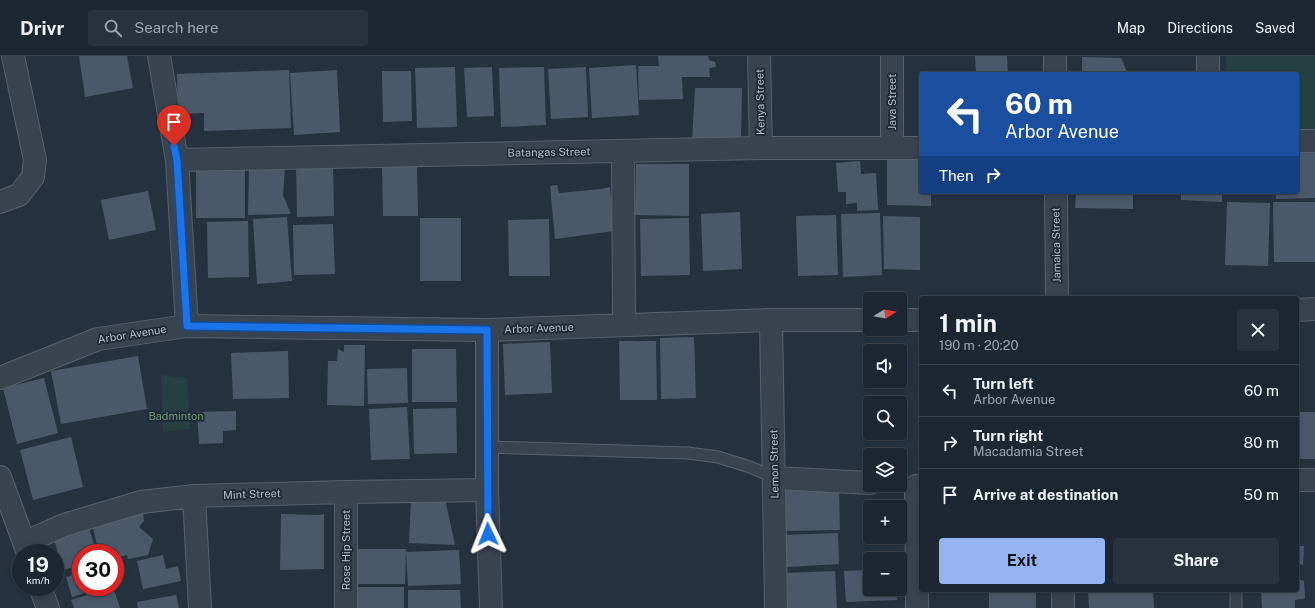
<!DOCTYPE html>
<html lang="en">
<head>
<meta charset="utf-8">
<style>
	:root { --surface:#1b2630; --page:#28323c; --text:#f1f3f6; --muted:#a0a5ab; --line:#39434c; --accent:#95b2f1 }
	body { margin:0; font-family:"Public Sans",sans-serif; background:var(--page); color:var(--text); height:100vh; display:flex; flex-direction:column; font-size:15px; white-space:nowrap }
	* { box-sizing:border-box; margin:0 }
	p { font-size:13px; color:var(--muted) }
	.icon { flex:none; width:22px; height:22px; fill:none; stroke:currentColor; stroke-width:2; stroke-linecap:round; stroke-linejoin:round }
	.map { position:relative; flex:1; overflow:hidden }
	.drawer { position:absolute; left:919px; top:240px; width:380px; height:296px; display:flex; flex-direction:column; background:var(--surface); border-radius:4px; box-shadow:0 2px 6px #0003,0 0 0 1px var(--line) }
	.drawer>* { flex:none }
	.hud { position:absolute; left:919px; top:16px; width:380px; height:122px; border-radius:4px; box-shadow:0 2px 6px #0003,0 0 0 1px var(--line); background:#1a4fa0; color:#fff; overflow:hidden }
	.needle { width:26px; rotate:79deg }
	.fabs { position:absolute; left:863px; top:236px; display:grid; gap:8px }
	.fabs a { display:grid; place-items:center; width:44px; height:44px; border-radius:4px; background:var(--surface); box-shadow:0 2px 6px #0003,0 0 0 1px var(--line); font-size:20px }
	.speed { position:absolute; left:12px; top:488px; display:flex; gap:8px; font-size:20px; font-weight:700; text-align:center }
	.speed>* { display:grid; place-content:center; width:52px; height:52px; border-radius:50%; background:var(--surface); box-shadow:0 2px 6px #0003,0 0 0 1px var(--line); line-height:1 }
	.speed small { font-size:10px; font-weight:400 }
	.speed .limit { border:6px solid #d22; background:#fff; color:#111 }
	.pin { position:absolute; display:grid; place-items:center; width:34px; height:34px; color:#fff; margin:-41px -17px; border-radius:50% 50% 50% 0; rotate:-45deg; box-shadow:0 0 4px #0007 }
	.pin .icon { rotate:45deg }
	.me { position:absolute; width:44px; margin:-22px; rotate:358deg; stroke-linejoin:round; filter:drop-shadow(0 0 3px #0008) }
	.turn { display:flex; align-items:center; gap:14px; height:84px; padding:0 20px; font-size:18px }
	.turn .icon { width:52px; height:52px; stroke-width:2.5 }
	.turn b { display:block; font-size:28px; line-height:34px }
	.then { display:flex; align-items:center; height:38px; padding:0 20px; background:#0003; gap:8px; font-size:15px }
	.round { display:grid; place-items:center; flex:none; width:42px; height:42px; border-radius:4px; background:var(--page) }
	.head { display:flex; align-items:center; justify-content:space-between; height:68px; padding:0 20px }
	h1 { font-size:24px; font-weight:700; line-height:30px }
	.button { display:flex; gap:8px; margin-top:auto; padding:8px 20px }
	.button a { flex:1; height:46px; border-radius:4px; background:var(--accent); color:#111; font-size:16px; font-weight:700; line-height:46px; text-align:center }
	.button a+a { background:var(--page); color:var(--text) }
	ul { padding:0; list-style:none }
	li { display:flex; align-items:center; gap:12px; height:52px; padding:0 20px; border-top:1px solid var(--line) }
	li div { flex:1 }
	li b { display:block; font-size:15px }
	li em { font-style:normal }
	header { display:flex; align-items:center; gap:24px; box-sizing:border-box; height:56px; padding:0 20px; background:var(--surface); border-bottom:1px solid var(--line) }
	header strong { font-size:19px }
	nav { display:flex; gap:22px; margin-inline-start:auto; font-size:14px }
	.search { width:280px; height:36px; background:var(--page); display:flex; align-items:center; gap:10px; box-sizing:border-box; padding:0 14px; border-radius:4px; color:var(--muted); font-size:15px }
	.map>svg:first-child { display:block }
	.green { fill:#263f41 }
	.building { fill:#4a5969 }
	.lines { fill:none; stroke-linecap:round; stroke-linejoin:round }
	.service-casing { stroke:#56616d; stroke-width:13 }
	.minor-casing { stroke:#56616d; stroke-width:24 }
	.service { stroke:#384350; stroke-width:11 }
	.minor { stroke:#384350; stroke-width:22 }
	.route-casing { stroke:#114b97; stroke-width:10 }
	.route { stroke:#1a73e8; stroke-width:7 }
	.labels { text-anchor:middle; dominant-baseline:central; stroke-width:3.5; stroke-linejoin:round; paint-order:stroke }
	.street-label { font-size:11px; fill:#b5beca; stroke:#1d2835 }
	.park-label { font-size:11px; fill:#6b9c73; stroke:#1d2835 }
</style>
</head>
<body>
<header>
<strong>Drivr</strong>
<div class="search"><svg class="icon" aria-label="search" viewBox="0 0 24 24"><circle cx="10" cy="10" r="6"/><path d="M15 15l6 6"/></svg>Search here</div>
<nav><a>Map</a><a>Directions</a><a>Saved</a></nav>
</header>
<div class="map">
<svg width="1315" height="552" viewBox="0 0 1315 552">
	<rect width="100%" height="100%" fill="#243240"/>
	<path class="green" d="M 1226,0 L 1315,0 L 1315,77 L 1297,77 L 1297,18 L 1226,18 Z
		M 161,319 L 187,322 L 190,373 L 163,376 Z"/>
	<path class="building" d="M 79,0 L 127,0 L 133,32 L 85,41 Z
		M 658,0 L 708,0 L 709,4 L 715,6 L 716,11 L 709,12 L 710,21 L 682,21 L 683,43 L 639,44 L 638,10 L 659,10 Z
		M 975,0 L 1007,0 L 1008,18 L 976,18 Z
		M 1082,1 L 1121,2 L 1128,18 L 1082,18 Z
		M 636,9 L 639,59 L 592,62 L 589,12 Z
		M 455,11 L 457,71 L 417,72 L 415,12 Z
		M 492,11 L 494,60 L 467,61 L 464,12 Z
		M 544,11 L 546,69 L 501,71 L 499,12 Z
		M 586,11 L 588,61 L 551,63 L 548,13 Z
		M 289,14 L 291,72 L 204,75 L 204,57 L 178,58 L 177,18 Z
		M 337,14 L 340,76 L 294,79 L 290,17 Z
		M 382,15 L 411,15 L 412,65 L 383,66 Z
		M 695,32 L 742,32 L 741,85 L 692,86 Z
		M 1297,94 L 1315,94 L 1315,142 L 1276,143 L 1276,136 L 1297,136 Z
		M 887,103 L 921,104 L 921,136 L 931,136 L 931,150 L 887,149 Z
		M 860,105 L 861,118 L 876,117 L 878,154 L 857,155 L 857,147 L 846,148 L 846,136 L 838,136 L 836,107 Z
		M 636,108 L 689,108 L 689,160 L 635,159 Z
		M 296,109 L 333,109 L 334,160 L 297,161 Z
		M 382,110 L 417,110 L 418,160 L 383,160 Z
		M 196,111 L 245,112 L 245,162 L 196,162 Z
		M 249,112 L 285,112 L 283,139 L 291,158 L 248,159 Z
		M 557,129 L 559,137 L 601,133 L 610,131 L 614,175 L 555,183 L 550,130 Z
		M 148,135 L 156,174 L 109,184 L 101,144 Z
		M 1076,136 L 1133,136 L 1133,153 L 1075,152 Z
		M 1181,136 L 1222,136 L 1222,146 L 1181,144 Z
		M 1227,146 L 1270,147 L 1268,210 L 1225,209 Z
		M 1273,146 L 1315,146 L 1315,206 L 1274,206 Z
		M 740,156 L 742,213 L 703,215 L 701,158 Z
		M 880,157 L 882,219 L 843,221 L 841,158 Z
		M 836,159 L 838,219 L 798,220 L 796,160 Z
		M 883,160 L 920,161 L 920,214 L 884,213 Z
		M 287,161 L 292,225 L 257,228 L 253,163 Z
		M 420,162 L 461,162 L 461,225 L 420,225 Z
		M 689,162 L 690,219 L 641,220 L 640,163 Z
		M 549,163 L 550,220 L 509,220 L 508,164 Z
		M 248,165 L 249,221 L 208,222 L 207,166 Z
		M 333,168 L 335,218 L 294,219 L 293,169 Z
		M 694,281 L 696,342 L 661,343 L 660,282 Z
		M 619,285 L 656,285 L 657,344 L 620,344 Z
		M 550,286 L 552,337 L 505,339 L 503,288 Z
		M 344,289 L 365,289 L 364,350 L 327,349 L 328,305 L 337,305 L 338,293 L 344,296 Z
		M 412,293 L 456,293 L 457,346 L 412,346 Z
		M 288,295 L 289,342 L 233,343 L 231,297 Z
		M 138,300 L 147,353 L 61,368 L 51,315 Z
		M 407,312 L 408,347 L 368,348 L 367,313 Z
		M 44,322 L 58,377 L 17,388 L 3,332 Z
		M 407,351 L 410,403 L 371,404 L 369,353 Z
		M 456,352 L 457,397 L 414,398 L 413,353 Z
		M 236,355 L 236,374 L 223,375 L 223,387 L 199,388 L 197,356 Z
		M 1297,356 L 1315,356 L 1315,403 L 1297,403 Z
		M 71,381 L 83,431 L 33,444 L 20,394 Z
		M 839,434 L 840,474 L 783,475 L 782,435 Z
		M 411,442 L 445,443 L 455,489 L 409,487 Z
		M 143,455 L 144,465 L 139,471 L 153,483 L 148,499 L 128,503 L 127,499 L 115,502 L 115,497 L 99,497 L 92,468 Z
		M 281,458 L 319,459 L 324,458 L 324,513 L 280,514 Z
		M 1297,461 L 1300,461 L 1298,486 L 1297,486 Z
		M 88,469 L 97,497 L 81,497 L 81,509 L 63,514 L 53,480 Z
		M 838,477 L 839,508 L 785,511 L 784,479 Z
		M 1297,490 L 1304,490 L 1303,509 L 1299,508 L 1300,520 L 1298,523 L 1304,525 L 1305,542 L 1295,544 L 1295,552 L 1262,552 L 1261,534 L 1297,534 Z
		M 357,493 L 406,493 L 405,528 L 357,528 Z
		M 459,494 L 461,528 L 408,530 L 406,496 Z
		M 163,499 L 166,513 L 178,510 L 181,525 L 143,533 L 137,505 Z
		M 870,514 L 870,533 L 896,533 L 897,544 L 846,546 L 844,515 Z
		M 835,515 L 837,552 L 785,552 L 784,517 Z
		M 81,517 L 81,531 L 103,531 L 72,541 L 66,521 Z
		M 113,531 L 120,552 L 74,552 L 71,544 Z
		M 357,531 L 404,531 L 404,552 L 357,552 Z
		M 408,534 L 460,534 L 461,552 L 408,552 Z
		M 989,534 L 1036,534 L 1036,552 L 989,552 Z
		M 1088,534 L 1153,534 L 1154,552 L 1089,552 Z
		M 176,539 L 179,552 L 138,552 L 137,546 Z"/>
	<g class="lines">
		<g class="service-casing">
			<path id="service" d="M 487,391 L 688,397 L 718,401 L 750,411 L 775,422
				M 1236,534 L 1236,552"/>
		</g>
		<g class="minor-casing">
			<path id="minor" d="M 159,0 L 177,104 L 187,270
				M 759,0 L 761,92
				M 892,0 L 892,92
				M 1055,0 L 1055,18
				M 1208,0 L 1208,18
				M 1297,85 L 1315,85
				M 623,95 L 624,269
				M 177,104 L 761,92 L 921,92
				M 1056,136 L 1057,242
				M 0,146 L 19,139 L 33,121 L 35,104 L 13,0
				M 1297,254 L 1315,253
				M 771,264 L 776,552
				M 900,264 L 921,264
				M 487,274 L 487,434 L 491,552
				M 0,322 L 98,283 L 187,270 L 487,274 L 771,264 L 870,264
				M 0,421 L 28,497
				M 775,422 L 870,427
				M 1297,424 L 1315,424
				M 916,430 L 917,552
				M 194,440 L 200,552
				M 24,487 L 64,469 L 141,446 L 194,440 L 346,436 L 487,434
				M 40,531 L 48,552
				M 1063,534 L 1063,552
				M 346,552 L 346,436"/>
		</g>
		<use href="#service" class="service"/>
		<use href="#minor" class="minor"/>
	</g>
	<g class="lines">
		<g class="route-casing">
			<path id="route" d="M 174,90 L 177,104 L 187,270 L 487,274 L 488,478"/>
		</g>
		<use href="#route" class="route"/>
	</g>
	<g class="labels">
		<g class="street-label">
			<text transform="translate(760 46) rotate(-91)">Kenya Street</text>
			<text transform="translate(892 46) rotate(-90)">Java Street</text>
			<text transform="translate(549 96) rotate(-1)">Batangas Street</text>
			<text transform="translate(1056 189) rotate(-91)">Jamaica Street</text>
			<text transform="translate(539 272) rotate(-2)">Arbor Avenue</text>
			<text transform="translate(132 278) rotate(-9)">Arbor Avenue</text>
			<text transform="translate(774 408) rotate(-91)">Lemon Street</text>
			<text transform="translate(252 438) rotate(-2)">Mint Street</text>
			<text transform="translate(346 494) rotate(-90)">Rose Hip Street</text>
		</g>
		<g class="park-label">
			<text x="176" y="360">Badminton</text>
		</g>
	</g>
</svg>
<div class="fabs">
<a><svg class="needle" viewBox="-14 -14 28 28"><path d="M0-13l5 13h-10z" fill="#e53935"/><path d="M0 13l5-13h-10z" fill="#a0a5ab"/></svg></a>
<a><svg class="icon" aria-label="sound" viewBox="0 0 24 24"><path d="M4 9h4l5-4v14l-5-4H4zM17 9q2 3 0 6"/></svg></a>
<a><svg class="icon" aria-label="search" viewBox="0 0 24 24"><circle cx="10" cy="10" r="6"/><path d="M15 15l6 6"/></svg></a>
<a><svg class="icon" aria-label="layers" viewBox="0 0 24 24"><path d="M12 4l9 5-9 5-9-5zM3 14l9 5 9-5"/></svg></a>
<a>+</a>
<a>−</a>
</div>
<div class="speed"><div>19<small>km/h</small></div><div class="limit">30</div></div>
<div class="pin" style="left:174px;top:90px;background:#d93025"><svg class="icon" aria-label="arrive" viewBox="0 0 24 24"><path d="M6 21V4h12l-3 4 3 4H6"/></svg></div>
<svg class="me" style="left:488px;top:478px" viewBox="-20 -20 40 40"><path d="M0-17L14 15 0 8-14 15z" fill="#1a73e8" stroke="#fff" stroke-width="4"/></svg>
<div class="hud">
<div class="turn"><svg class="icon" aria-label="left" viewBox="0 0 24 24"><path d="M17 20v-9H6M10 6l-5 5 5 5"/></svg><div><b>60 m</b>Arbor Avenue</div></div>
<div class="then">Then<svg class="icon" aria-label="right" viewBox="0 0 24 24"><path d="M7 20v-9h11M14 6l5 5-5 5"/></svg></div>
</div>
<section class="drawer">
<div class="head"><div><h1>1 min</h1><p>190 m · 20:20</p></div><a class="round"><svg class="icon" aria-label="close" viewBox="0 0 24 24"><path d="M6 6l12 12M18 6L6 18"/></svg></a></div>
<ul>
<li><svg class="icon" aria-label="left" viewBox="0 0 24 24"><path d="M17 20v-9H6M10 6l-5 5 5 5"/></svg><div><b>Turn left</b><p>Arbor Avenue</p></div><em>60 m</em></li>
<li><svg class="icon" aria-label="right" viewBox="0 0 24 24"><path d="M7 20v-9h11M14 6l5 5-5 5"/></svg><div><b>Turn right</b><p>Macadamia Street</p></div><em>80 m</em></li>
<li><svg class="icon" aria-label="arrive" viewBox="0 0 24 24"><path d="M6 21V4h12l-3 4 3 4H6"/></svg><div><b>Arrive at destination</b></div><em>50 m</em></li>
</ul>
<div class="button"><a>Exit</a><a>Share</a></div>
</section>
</div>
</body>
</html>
